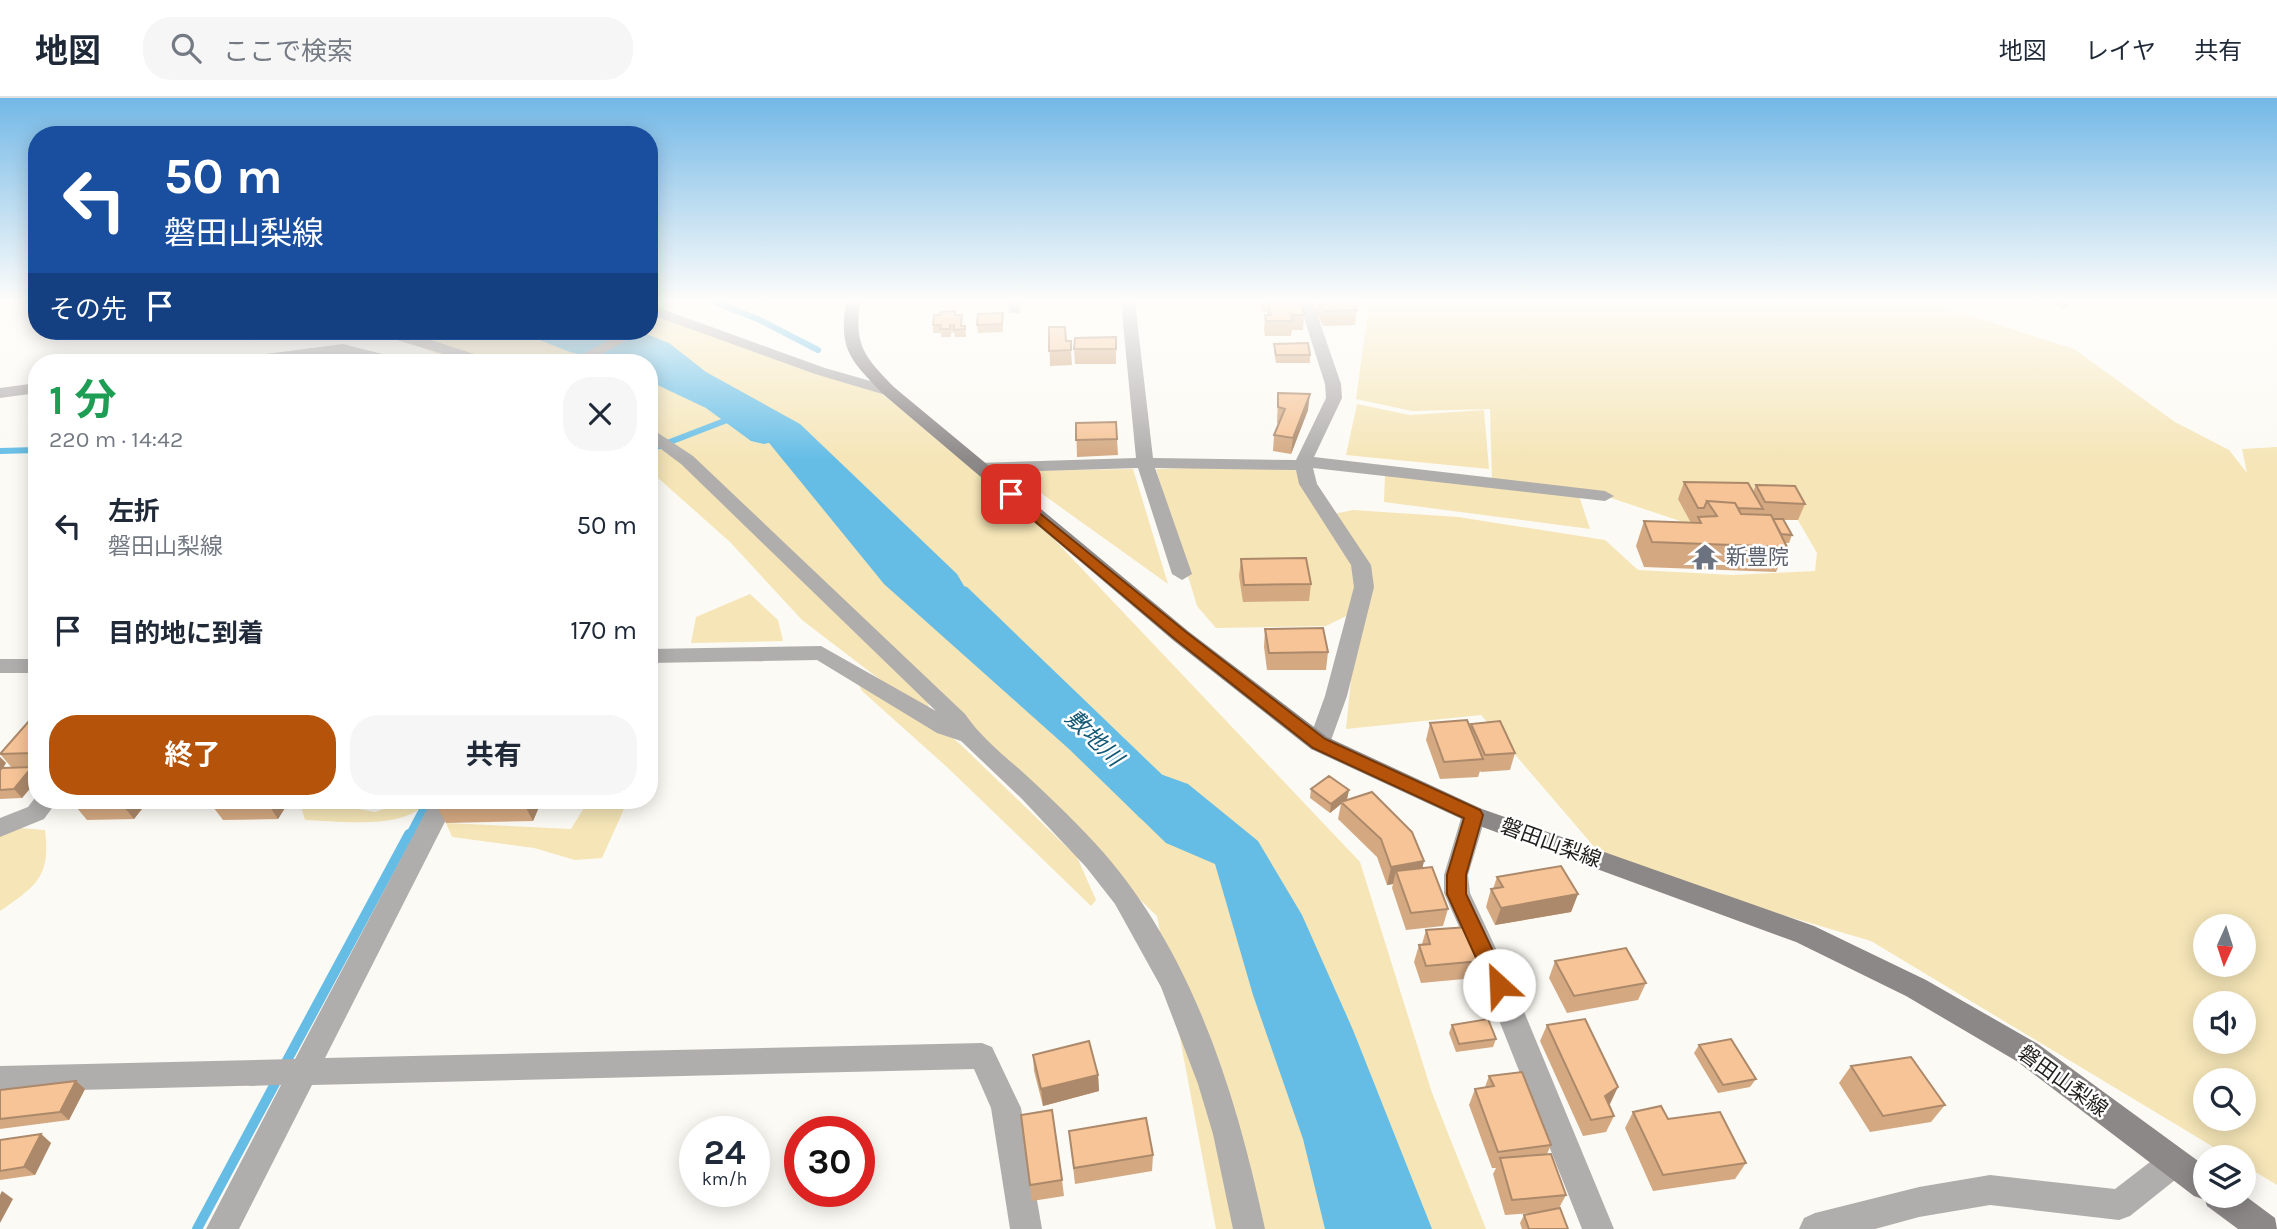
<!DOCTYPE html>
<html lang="ja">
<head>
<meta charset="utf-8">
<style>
	:root { --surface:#fff; --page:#f6f6f7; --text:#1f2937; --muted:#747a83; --line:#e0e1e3; --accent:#b45309 }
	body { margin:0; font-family:Karla,"Noto Sans JP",sans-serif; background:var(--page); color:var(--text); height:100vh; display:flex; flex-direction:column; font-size:26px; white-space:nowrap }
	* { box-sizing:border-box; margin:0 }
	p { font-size:23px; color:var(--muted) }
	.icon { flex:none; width:38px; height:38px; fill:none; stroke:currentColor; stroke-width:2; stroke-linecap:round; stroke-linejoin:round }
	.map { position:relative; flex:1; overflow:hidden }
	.panel { position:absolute; left:28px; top:256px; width:630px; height:455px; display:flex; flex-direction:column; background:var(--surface); border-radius:28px; box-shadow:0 4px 18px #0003 }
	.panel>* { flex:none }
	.guide { position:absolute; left:28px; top:28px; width:630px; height:214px; border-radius:28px; box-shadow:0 4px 18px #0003; background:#1a4fa0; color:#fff; overflow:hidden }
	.needle { width:46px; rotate:183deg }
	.fabs { position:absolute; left:2193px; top:816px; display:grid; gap:14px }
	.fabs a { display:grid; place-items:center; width:63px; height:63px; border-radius:50%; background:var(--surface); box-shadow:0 4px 18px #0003; font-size:35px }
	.speed { position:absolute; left:679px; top:1018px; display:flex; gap:14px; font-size:35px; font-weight:700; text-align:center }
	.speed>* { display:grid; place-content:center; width:91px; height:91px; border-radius:50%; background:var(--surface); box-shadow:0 4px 18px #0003; line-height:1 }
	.speed small { font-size:18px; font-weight:400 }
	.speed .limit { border:10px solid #d22; background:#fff; color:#111 }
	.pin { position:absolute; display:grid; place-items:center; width:60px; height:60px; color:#fff; margin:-30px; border-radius:14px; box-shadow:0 4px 10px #0006 }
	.me { position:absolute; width:77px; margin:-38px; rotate:335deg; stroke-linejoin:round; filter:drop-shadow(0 0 5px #0008) }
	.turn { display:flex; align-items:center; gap:24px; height:147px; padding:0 21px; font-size:32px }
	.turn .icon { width:91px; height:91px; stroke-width:2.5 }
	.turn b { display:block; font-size:49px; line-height:60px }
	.then { display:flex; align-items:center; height:66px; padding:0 21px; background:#0003; gap:14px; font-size:26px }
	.round { display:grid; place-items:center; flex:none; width:74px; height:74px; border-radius:28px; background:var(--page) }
	.summary { display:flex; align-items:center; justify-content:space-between; height:119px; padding:0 21px }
	h1 { font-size:42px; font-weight:700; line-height:52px; color:#1e9e55 }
	.button { display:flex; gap:14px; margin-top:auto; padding:14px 21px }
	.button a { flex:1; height:80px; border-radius:28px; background:var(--accent); color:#fff; font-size:28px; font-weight:700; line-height:80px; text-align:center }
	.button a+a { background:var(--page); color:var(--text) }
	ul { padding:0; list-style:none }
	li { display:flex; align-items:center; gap:21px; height:105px; padding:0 21px }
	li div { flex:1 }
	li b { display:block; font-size:26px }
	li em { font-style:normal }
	header { display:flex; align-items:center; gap:42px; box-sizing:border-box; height:98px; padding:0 35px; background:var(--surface); border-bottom:2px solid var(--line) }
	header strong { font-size:33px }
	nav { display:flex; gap:38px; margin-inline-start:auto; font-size:24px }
	.search { width:490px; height:63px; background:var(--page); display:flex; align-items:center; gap:18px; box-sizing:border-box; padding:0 24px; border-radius:28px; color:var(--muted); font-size:26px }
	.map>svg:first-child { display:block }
	.green { fill:#f5e5b7; fill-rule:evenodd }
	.water { fill:#65bde6 }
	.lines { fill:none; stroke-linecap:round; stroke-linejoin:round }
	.stream-far2 { stroke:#65bde6; stroke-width:6 }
	.stream-far1 { stroke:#65bde6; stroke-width:8 }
	.stream { stroke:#65bde6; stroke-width:10 }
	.river { fill:#65bde6; fill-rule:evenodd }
	.street { fill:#b0adad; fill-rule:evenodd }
	.secondary { fill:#8c8888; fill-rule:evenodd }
	.wall { fill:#d4a982 }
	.shaded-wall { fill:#ac896a }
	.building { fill:#f6c497; stroke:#ac896a; stroke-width:2 }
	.route { fill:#b45309; stroke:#753606; stroke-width:2 }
	.labels { text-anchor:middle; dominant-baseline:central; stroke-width:5; stroke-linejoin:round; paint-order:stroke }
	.worship-label { font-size:21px; fill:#5b616d; stroke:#fff; text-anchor:start }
	.street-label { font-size:21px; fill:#201f1d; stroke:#fff }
	.water-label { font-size:23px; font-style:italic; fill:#135975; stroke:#fff }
</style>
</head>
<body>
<header>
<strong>地図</strong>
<div class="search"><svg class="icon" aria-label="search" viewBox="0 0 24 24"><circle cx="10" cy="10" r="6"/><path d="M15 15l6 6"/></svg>ここで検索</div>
<nav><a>地図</a><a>レイヤ</a><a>共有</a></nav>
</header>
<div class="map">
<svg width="2277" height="1131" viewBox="0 0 2277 1131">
	<rect width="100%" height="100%" fill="#fcfaf4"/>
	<path class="green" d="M 1346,204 L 1928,204 L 2074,251 L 2175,324 L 2229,352 L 2247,375 L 2242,351 L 2277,349 L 2277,1087 L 2244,1067 L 2244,1059 L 2230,1059 L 1871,843 L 1608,765 L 1481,617 L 1346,631 L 1358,512 L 1326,528 L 1216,530 L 1197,508 L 1156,371 L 1298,367 L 1329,417 L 1353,412 L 1458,419 L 1605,442 L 1638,472 L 1732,477 L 1815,473 L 1817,455 L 1788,405 L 1679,401 L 1692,427 L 1605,398 L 1578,395 L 1590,431 L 1384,404 L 1385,376 L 1492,384 L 1490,311 L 1412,313 L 1356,301 L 1368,214 ZM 2205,828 L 2244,828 L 2244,866 L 2205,866 ZM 2205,905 L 2244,905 L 2244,943 L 2205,943 ZM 2205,982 L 2244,982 L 2244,1020 L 2205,1020 Z
		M 649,216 L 873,289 L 1011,396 L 1360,764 L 1432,995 L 1486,1131 L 1216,1131 L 1157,818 L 928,599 L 930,621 L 961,647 L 1077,759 L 1096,802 L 1091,808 L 948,670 L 862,593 L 853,575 L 925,616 L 802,522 L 730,444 L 649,372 L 649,264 L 457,264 L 380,233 L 649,233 Z
		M 1357,306 L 1410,317 L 1484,312 L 1489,371 L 1346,357 Z
		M 1133,371 L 1168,486 L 1010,373 Z
		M 750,496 L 778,522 L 783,543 L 691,545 L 696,519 Z
		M 403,702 L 428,702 C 408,733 339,723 305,722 L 300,705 L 319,704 L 375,714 L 401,705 Z
		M 598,702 L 621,702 L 624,711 L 602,760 L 575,762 L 534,750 L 452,739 L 446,725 L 571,731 L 587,705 Z
		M 20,730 L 45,732 C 51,779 36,788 0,813 L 0,737 Z"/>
	<path class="water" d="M 517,233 L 639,233 L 669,245 L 706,274 L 800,326 L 957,476 L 997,544 L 1113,659 L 1188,686 L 1258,743 L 1302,817 L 1353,932 L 1432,1131 L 1325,1131 L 1303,1041 L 1253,897 L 1215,766 L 1166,745 L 1069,651 L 884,486 L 757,330 L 719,302 L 669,279 L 649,274 L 649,264 L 611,264 L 570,254 Z"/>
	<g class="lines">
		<path class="stream-far2" d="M 714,204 L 760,222 L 818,252
			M 649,352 L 740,317
			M 0,353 L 37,352"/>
		<path class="stream-far1" d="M 409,738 L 428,702"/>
		<path class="stream" d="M 284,968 L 409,736
			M 197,1131 L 278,980"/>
		<path class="river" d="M 649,260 C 685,268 762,305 783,335 L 777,343 L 764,346 L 751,343 L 706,310 L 649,283 L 649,264 L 636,264 Z
			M 951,485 L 967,489 L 1178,692 L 1186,706 L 1178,720 L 1159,726 L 1140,720 L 935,509 L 929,499 L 935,489 Z"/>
		<path class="street" d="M 649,204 L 673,215 L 825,270 L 895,290 L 897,293 L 889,298 L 815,276 L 663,221 L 649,213 Z
			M 1008,204 L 1022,204 L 1019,215 L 1009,215 Z
			M 1121,204 L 1135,204 L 1153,360 L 1296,362 L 1326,300 L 1325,286 L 1299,204 L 1313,204 L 1341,286 L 1342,300 L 1314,359 L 1605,393 L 1614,398 L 1605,403 L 1313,370 L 1317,386 L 1371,467 L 1374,489 L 1347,598 L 1330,645 L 1327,651 L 1319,653 L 1311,651 L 1308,645 L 1325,598 L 1354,489 L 1351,467 L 1299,386 L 1296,372 L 1155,370 L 1192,476 L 1182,482 L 1172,476 L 1138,370 L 979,375 L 970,370 L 979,365 L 1136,360 Z
			M 2053,204 L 2068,204 L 2070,207 L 2063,211 Z
			M 375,233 L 409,235 L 490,261 L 493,264 L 470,264 L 377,236 Z
			M 626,233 L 644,233 L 587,264 L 568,264 Z
			M 343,246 L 402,261 L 405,264 L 379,264 L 343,256 L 276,264 L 234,264 L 242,259 Z
			M 37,285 L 37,295 L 0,300 L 0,290 Z
			M 649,329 L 693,358 L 965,616 C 982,641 1006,659 1028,679 C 1054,703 1080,728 1103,754 C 1194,858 1237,999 1265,1131 L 1233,1131 L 1213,1036 L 1198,986 L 1161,889 L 1115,806 L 1086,769 L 1021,700 L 961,643 L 937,635 L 817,562 L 649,565 L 649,551 L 821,548 L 936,613 L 681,366 L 649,342 Z
			M 0,561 L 37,561 L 37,575 L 0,575 Z
			M 37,697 L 37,702 L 58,702 L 44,721 L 0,739 L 0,720 L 28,709 Z
			M 432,702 L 456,702 L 325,960 L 982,945 L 992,949 L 1021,1010 L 1042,1131 L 1010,1131 L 991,1010 L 974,971 L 312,987 L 239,1131 L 206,1131 L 281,987 L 0,994 L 0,968 L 295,961 Z
			M 1474,708 L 1482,711 L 1486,717 L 1468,777 L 1470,795 L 1513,887 L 1614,1131 L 1582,1131 L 1485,887 L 1444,795 L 1444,777 L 1462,717 L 1466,711 Z
			M 2174,1049 L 2185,1054 L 2189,1064 L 2185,1074 L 2130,1118 L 2119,1122 L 1990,1107 L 1919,1119 L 1875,1131 L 1799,1131 L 1804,1120 L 1815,1115 L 1919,1089 L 1990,1077 L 2115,1091 L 2163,1054 Z"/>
		<path class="secondary" d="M 846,204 L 860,204 C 854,249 865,259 895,290 L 1188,533 L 1327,639 L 1482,711 L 1814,828 L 1926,882 L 2038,946 L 2205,1068 L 2205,1097 L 2244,1097 L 2275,1120 L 2277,1131 L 2238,1131 L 2207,1108 L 2205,1102 L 2194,1098 L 2018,964 L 1906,898 L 1796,844 L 1466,723 L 1311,651 L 1174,543 L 883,296 C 852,263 838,253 846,204 Z"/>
	</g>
	<path class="wall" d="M 1255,204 L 1301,204 L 1304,217 L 1303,232 L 1292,232 L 1291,238 L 1265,238 L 1264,232 L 1265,217 L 1267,217 L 1267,214 L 1263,214 L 1260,204 Z
		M 1318,204 L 1353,204 L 1357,212 L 1355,227 L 1323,228 L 1316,214 Z
		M 1003,215 L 1003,234 L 978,235 L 977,227 Z
		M 955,217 L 962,217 L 962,228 L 965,228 L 966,239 L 955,239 L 954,234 L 951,235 L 951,239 L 941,239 L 941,235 L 933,235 L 933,227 Z
		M 1049,229 L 1066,243 L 1071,252 L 1072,267 L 1050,268 Z
		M 1116,239 L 1116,266 L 1075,266 L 1074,251 Z
		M 1274,246 L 1310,257 L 1310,265 L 1276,265 L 1274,253 Z
		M 1278,295 L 1308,312 L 1291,356 L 1273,353 L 1274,337 L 1279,326 L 1277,325 Z
		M 1076,325 L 1117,341 L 1118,357 L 1077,359 Z
		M 1684,384 L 1753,394 L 1756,387 L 1805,406 L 1798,422 L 1783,422 L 1792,437 L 1789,445 L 1785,445 L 1787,449 L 1776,474 L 1644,469 L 1636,448 L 1644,423 L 1691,425 L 1678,401 Z
		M 1241,461 L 1311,486 L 1309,503 L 1243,504 L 1239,478 Z
		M 1265,531 L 1328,554 L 1326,572 L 1267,572 L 1264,549 Z
		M 37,614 L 37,682 L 22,700 L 0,701 L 0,659 L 6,665 L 3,670 L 12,670 L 0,656 Z
		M 1430,625 L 1470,630 L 1471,626 L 1515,655 L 1510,672 L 1481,674 L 1480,673 L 1478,679 L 1440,681 L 1426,642 Z
		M 1311,691 L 1349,692 L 1347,701 L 1346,702 L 1424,763 L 1422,770 L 1448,811 L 1443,828 L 1406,832 L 1392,790 L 1393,786 L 1387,787 L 1377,759 L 1338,721 L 1341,706 L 1330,715 L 1310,700 Z
		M 74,702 L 149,702 L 134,721 L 87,722 L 72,704 Z
		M 290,702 L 278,721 L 223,722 L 210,705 Z
		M 339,702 L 393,702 L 392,705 L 341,705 Z
		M 542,702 L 533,723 L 446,725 L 436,707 Z
		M 1497,779 L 1578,796 L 1571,814 L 1495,827 L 1486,809 L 1491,791 L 1493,791 Z
		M 1426,832 L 1480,863 L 1475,880 L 1421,885 L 1414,864 L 1419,847 L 1422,846 Z
		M 1555,863 L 1646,885 L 1638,902 L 1567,915 L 1549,880 Z
		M 1452,927 L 1496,941 L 1493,949 L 1456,954 L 1449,935 Z
		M 1547,927 L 1610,1006 L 1609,1007 L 1614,1018 L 1606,1034 L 1583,1038 L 1540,943 Z
		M 1699,947 L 1756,981 L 1750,989 L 1718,995 L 1694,955 Z
		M 1033,957 L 1098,977 L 1099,993 L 1043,1008 L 1034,973 Z
		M 1851,968 L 1945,1007 L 1931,1024 L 1870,1034 L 1839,985 Z
		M 1489,978 L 1551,1047 L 1547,1056 L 1566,1097 L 1559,1110 L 1568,1131 L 1522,1131 L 1520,1125 L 1524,1117 L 1534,1115 L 1505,1117 L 1493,1076 L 1496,1070 L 1492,1070 L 1469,1007 L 1475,991 L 1485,989 Z
		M 76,983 L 85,991 L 69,1022 L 0,1031 L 0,992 Z
		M 1633,1014 L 1668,1021 L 1746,1065 L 1735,1081 L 1653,1093 L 1625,1030 Z
		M 1021,1017 L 1062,1082 L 1064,1098 L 1032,1103 Z
		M 1069,1033 L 1153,1057 L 1152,1073 L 1075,1086 Z
		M 41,1036 L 51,1045 L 35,1077 L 0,1082 L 0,1042 Z"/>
	<path class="shaded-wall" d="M 1310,296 L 1308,312 L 1291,356 L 1293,340 Z
		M 0,659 L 6,665 L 0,675 Z
		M 32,669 L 37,674 L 37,682 L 22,700 L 14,691 Z
		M 1349,692 L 1347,701 L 1343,705 L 1341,704 L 1341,706 L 1330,715 L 1331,706 Z
		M 121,702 L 149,702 L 134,721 L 120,704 Z
		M 267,702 L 290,702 L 278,721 L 266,703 Z
		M 526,702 L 542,702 L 533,723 L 524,706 Z
		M 1424,763 L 1420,780 L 1396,773 L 1393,786 L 1387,787 L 1391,769 Z
		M 1578,796 L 1571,814 L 1495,827 L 1501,810 Z
		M 1098,977 L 1099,993 L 1043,1008 L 1041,991 Z
		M 76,983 L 85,991 L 69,1022 L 60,1014 Z
		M 1618,989 L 1610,1006 L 1597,1014 L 1605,998 Z
		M 41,1036 L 51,1045 L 35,1077 L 24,1069 Z
		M 2,1093 L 13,1101 L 0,1125 L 0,1097 Z"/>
	<path class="building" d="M 1268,204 L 1301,204 L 1304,217 L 1291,217 L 1293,223 L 1266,223 L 1265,217 L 1271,217 Z
		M 1320,204 L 1353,204 L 1357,212 L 1324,213 Z
		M 955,213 L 955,217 L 962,217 L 961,228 L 965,228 L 965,231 L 954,232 L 954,227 L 950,227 L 950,231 L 940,231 L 941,227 L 933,227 L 934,217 L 940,217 L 941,214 Z
		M 1003,215 L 1002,226 L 977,227 L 978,216 Z
		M 1049,229 L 1065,229 L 1066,243 L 1071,243 L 1071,252 L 1049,253 Z
		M 1116,239 L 1116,251 L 1074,251 L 1075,240 Z
		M 1308,245 L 1310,257 L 1276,257 L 1274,246 Z
		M 1278,295 L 1310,296 L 1293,340 L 1274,337 L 1285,311 L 1278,309 Z
		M 1116,324 L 1117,341 L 1076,342 L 1076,325 Z
		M 1684,384 L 1748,385 L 1763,411 L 1738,410 L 1735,405 L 1707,403 L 1704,410 L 1698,410 Z
		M 1756,387 L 1795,388 L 1805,406 L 1765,404 Z
		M 1707,403 L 1735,405 L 1741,416 L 1771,417 L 1787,449 L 1652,444 L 1644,423 L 1701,425 L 1698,419 L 1717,418 Z
		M 1773,421 L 1783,421 L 1792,437 L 1781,436 Z
		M 1306,460 L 1311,486 L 1244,487 L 1241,461 Z
		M 1323,530 L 1328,554 L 1269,555 L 1265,531 Z
		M 37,614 L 37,651 L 33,655 L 0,656 Z
		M 1467,622 L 1483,661 L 1444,664 L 1430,625 Z
		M 1500,623 L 1515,655 L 1485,657 L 1471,626 Z
		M 32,669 L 14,691 L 0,692 L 0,672 L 2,670 Z
		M 1329,678 L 1349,692 L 1331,706 L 1311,691 Z
		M 1372,694 L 1412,734 L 1424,763 L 1391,769 L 1381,741 L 1341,704 Z
		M 74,702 L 121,702 L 120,704 L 72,704 Z
		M 212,702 L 267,702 L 266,703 L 210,705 Z
		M 439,702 L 526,702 L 524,706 L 436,707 Z
		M 1561,768 L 1578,796 L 1501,810 L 1491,791 L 1503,789 L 1497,779 Z
		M 1432,769 L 1448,811 L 1411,815 L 1396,773 Z
		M 1468,829 L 1480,863 L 1426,868 L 1419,847 L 1430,846 L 1426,832 Z
		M 1626,850 L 1646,885 L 1574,898 L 1555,863 Z
		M 1488,921 L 1496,941 L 1459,946 L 1452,927 Z
		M 1585,921 L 1618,989 L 1605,998 L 1614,1018 L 1591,1022 L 1547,927 Z
		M 1731,941 L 1756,981 L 1723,987 L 1699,947 Z
		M 1089,943 L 1098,977 L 1041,991 L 1033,957 Z
		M 1911,959 L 1945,1007 L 1883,1018 L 1851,968 Z
		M 1522,974 L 1551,1047 L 1498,1054 L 1475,991 L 1494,988 L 1489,978 Z
		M 76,983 L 60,1014 L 0,1021 L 0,992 Z
		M 1661,1008 L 1668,1021 L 1720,1014 L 1746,1065 L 1663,1077 L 1633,1014 Z
		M 1052,1012 L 1062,1082 L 1030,1087 L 1021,1017 Z
		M 1146,1020 L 1153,1057 L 1074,1070 L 1069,1033 Z
		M 41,1036 L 24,1069 L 0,1073 L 0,1042 Z
		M 1551,1056 L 1566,1097 L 1512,1102 L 1500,1060 Z
		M 1560,1110 L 1568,1131 L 1529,1131 L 1524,1117 Z"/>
	<linearGradient id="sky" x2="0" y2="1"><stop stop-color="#73b8e7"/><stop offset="0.56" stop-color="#fefdfa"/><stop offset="1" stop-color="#fefdfa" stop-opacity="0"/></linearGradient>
	<rect width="2277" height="362" fill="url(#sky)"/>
	<path class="route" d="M 1011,392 L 1186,534 L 1325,641 L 1480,712 L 1483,717 L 1466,777 L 1466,796 L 1509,887 L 1506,893 L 1499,896 L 1491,893 L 1447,796 L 1447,777 L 1464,720 L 1313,650 L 1175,541 L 1006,399 L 1006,393 Z"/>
	<defs>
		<g id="temple-bare" transform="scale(2.1)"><path d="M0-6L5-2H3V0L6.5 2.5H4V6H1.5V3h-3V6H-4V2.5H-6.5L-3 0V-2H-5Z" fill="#6b7280" stroke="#fff" stroke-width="2.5" paint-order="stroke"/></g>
	</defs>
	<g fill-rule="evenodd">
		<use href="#temple-bare" x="1705" y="459"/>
	</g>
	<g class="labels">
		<g class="worship-label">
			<text x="1726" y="459">新豊院</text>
		</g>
		<g class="street-label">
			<text transform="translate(1551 745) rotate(20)">磐田山梨線</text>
			<text transform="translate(2063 983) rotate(36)">磐田山梨線</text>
		</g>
		<g class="water-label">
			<text transform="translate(1094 640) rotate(44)">敷地川</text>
		</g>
	</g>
</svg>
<div class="fabs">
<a><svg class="needle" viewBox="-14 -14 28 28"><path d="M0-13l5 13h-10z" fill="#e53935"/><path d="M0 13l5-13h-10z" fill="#747a83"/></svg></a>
<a><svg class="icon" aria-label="sound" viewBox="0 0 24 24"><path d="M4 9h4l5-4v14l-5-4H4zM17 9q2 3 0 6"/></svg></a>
<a><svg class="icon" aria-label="search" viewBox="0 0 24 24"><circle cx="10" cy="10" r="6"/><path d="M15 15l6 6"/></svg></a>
<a><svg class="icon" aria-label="layers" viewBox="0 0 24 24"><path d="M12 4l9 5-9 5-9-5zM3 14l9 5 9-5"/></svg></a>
</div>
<div class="speed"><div>24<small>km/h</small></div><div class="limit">30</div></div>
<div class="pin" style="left:1011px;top:396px;background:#d93025"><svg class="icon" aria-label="arrive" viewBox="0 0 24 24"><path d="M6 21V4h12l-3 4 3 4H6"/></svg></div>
<svg class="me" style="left:1499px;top:887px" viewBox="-20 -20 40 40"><circle r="19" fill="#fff"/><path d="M0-13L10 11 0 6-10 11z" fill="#b45309"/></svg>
<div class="guide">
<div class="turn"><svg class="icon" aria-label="left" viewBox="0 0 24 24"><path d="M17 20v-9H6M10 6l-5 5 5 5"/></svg><div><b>50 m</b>磐田山梨線</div></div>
<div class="then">その先<svg class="icon" aria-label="arrive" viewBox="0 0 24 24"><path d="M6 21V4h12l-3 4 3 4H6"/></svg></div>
</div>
<section class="panel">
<div class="summary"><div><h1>1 分</h1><p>220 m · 14:42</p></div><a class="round"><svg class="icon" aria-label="close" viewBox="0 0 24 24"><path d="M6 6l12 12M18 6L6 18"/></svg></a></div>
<ul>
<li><svg class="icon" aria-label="left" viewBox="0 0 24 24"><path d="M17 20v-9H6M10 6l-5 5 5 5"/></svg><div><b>左折</b><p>磐田山梨線</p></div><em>50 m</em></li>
<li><svg class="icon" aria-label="arrive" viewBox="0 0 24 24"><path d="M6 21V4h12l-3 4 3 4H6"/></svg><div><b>目的地に到着</b></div><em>170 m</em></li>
</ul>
<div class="button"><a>終了</a><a>共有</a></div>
</section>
</div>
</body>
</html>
